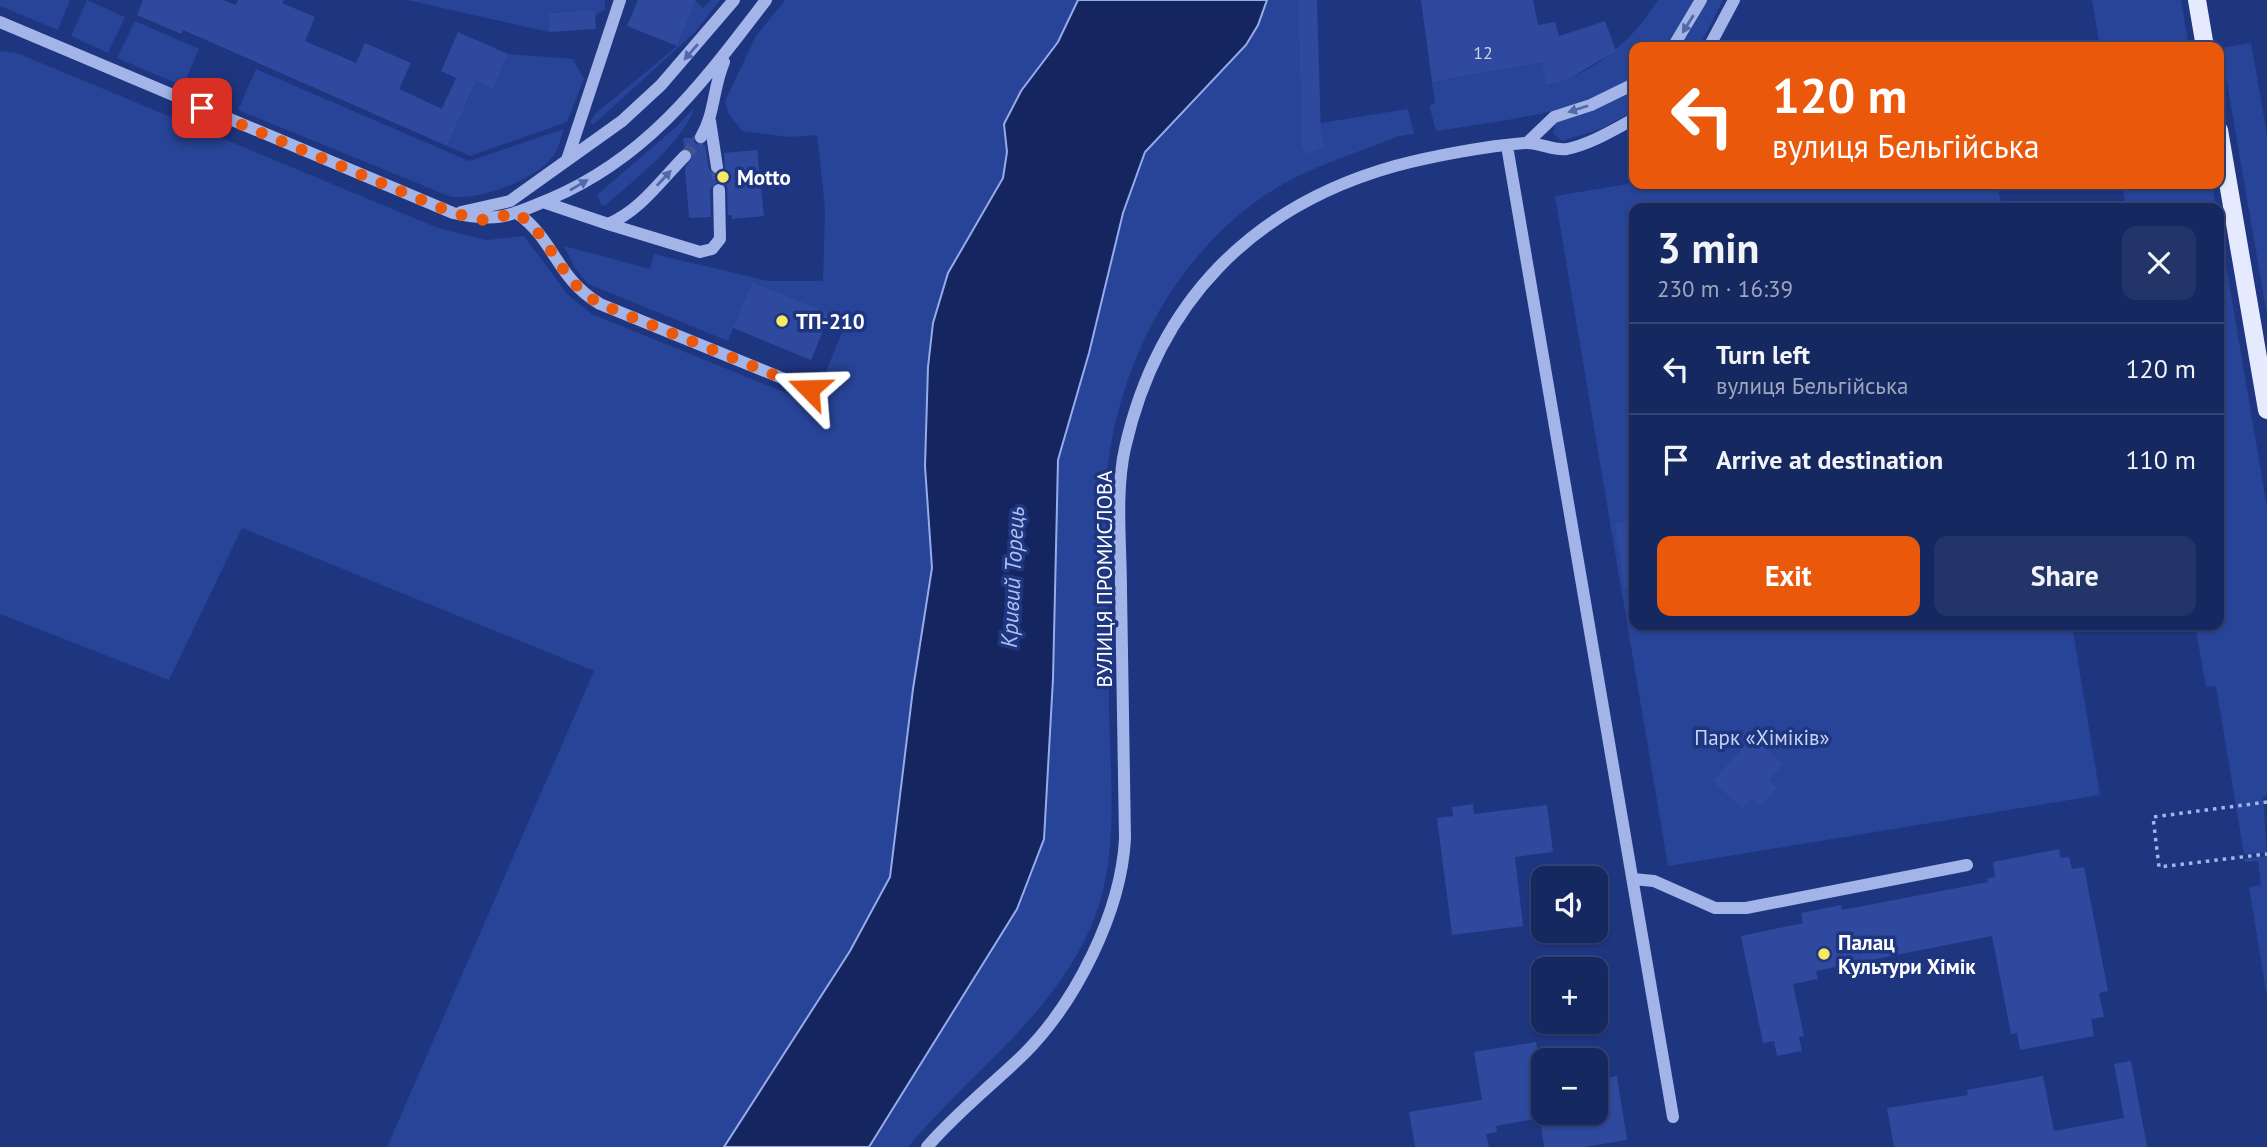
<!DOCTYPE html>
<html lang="en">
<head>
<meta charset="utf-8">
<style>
	:root { --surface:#162860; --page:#233469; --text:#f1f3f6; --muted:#9ea6bd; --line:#354475; --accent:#ea580c }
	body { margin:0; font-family:"PT Sans",sans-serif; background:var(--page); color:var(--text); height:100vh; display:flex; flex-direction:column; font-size:26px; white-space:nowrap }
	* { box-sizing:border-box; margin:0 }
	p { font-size:23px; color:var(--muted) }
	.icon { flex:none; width:38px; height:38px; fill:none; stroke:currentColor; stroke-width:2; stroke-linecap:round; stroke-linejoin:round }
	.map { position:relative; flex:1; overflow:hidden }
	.panel { position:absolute; left:1629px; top:203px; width:595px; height:427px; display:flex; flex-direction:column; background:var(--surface); border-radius:14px; box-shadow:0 2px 5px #0004,0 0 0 2px var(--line) }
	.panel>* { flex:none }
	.hud { position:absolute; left:1629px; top:42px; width:595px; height:147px; border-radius:14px; box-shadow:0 2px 5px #0004,0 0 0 2px var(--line); background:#ea580c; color:#fff; overflow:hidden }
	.controls { position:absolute; left:1531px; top:866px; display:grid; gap:14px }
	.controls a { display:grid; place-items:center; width:77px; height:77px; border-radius:14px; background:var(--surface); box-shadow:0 2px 5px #0004,0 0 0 2px var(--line); font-size:35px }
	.pin { position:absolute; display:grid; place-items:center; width:60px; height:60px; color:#fff; margin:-30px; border-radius:14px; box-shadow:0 4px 10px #0006 }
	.me { position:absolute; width:77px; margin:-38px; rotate:292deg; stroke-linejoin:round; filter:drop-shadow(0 0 5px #0008) }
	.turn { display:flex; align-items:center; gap:24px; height:147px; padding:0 28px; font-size:32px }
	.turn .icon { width:91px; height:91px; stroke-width:2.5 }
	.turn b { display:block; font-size:49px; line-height:60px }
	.round { display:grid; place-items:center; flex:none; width:74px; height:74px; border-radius:14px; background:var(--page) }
	.summary { display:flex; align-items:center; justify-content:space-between; height:119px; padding:0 28px }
	h1 { font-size:42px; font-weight:600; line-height:52px }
	.primary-button { display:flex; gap:14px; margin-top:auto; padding:14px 28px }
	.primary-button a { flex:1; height:80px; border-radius:14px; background:var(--accent); color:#fff; font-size:28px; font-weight:600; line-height:80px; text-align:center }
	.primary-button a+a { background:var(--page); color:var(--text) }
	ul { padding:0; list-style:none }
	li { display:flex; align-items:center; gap:21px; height:91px; padding:0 28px; border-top:2px solid var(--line) }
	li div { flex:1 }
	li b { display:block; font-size:26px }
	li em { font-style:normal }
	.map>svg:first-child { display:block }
	.green { fill:#284498 }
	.water { fill:#14255f; stroke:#96acea; stroke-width:2 }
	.building { fill:#2e499d }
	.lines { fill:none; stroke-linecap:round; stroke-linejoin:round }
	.minor-tunnel { stroke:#405393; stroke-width:12; stroke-dasharray:12 6; stroke-linecap:butt }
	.path { stroke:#a3b4e8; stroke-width:3.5; stroke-dasharray:3.5 5; stroke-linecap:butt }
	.minor { stroke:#a3b4e8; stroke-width:12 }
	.major { stroke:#e5eafe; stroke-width:18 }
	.oneway { fill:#5368aa }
	.route { stroke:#ea580c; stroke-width:12; stroke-dasharray:0 21.6 }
	.poi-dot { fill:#f7ea62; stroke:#1e3580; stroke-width:2.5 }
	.labels { text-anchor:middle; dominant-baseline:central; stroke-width:7; stroke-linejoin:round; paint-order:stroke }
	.number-label { font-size:18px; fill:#cbd2e6 }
	.poi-label { font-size:21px; font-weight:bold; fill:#fff; stroke:#1e3580; text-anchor:start }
	.street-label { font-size:21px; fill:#fff; stroke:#1e3580 }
	.park-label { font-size:21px; fill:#c7d3f6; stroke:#1e3580 }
	.water-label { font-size:23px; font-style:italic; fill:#aebff0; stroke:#1e3580 }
</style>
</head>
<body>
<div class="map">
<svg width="2267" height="1147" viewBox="0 0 2267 1147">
	<rect width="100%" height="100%" fill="#1e3580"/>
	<path class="green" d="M 0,0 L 70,0 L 58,30 L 0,6 Z
		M 87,0 L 125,17 L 108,53 L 71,36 Z
		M 407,0 L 605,0 L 605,9 L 595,16 L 595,10 L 548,13 L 549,32 Z
		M 694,0 L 703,8 L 711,0 L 720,0 L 694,33 L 593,125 L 590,122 L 595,114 L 677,46 Z
		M 785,0 L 1078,0 L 1058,42 L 1021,91 L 1004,124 L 1007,152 L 1003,178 L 982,216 L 928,367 L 925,466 L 932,568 L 913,689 L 890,877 L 850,951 L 724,1147 L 387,1147 L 594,671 L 242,528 L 169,680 L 0,614 L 0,51 L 17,53 L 438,228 L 487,240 L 524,236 L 568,295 L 592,314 L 813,404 L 846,322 L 752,282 L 728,341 L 588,284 L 575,268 L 564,246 L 650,269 L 654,254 L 768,281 L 823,281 L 825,208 L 817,135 L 788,137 L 742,131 L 728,113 L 725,101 L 756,36 Z
		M 1267,0 L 1298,0 L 1302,126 L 1408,109 L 1414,134 L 1399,136 C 1357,153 1309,167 1270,192 C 1182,249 1127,348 1110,450 C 1104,486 1106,525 1107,561 C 1108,610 1109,659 1109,708 C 1110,768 1117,832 1103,891 C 1075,1001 976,1065 908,1147 L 869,1147 L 1044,839 L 1053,679 L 1058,460 L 1089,353 L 1123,213 L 1145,152 L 1246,45 L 1258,25 Z
		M 1658,0 L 1694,0 L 1681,25 L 1664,47 L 1634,47 L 1634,77 C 1577,115 1502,120 1436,131 L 1429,105 L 1435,104 L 1432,82 L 1542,63 L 1547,85 C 1595,74 1632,41 1658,0 Z
		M 1708,0 L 1723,0 L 1699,47 L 1681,47 Z
		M 2092,0 L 2181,0 L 2189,47 L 2100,47 Z
		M 135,21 L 199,49 L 183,86 L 117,58 Z
		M 2251,43 L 2267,134 L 2267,315 L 2221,48 Z
		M 508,54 L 573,59 L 584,79 L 567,122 L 470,156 L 447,146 L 460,117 L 442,109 L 447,96 L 466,104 L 476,81 L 493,88 Z
		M 256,69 L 469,161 L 564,129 C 561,137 559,148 554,155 C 537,180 480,200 451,197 L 238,110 Z
		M 1634,91 L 1634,111 L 1601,129 L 1562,141 L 1553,133 L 1556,122 L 1593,111 Z
		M 695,107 C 680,146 638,176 607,204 L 602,206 L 597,195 L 676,127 Z
		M 1634,183 L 1997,184 L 2002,208 L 1634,208 L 1634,625 L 2072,625 L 2100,795 L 1668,866 L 1555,196 Z
		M 2122,184 L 2212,184 L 2216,208 L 2126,208 Z
		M 2219,224 L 2267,507 L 2267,796 L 2263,797 L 2267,852 L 2244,854 L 2216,686 L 2206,687 L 2195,625 L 2219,625 Z
		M 2267,856 L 2267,997 L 2249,887 L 2261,885 L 2258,861 L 2245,862 L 2244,859 Z"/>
	<path class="water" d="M 1078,0 L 1267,0 L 1258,25 L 1246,45 L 1145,152 L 1123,213 L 1089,353 L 1058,460 L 1053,679 L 1044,839 L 1017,909 L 869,1147 L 724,1147 L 850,951 L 890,877 L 913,689 L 932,568 L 925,466 L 928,367 L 933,323 L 948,273 L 1003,178 L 1007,152 L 1004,124 L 1021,91 L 1058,42 Z"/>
	<path class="building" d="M 143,0 L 223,0 L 236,5 L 238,0 L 284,0 L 282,3 L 315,17 L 305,41 L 356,63 L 365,43 L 411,63 L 399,89 L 442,109 L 456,78 L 441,71 L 458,32 L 508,54 L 493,89 L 476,81 L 447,146 L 183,30 L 181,34 L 137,15 Z
		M 638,0 L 696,0 L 677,46 L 627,26 Z
		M 1298,0 L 1317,0 L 1321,135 L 1325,147 L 1305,154 L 1302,145 Z
		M 1421,0 L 1533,0 L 1538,25 L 1555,22 L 1559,36 L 1605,21 L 1616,51 L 1567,80 L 1546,85 L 1542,63 L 1432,82 Z
		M 595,10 L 596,29 L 549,32 L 548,13 Z
		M 683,138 L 692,138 L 696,144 L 705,145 L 709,169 L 714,175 L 725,171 L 724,153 L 757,150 L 764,216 L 732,219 L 731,215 L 728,215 L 727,186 L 718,181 L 710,189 L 711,217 L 689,218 L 685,168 L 694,154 L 684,147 Z
		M 752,282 L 830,314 L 811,360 L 733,328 Z
		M 1634,520 L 1634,588 L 1625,589 L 1615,523 Z
		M 1753,737 L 1783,764 L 1769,780 L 1777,788 L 1760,807 L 1752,799 L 1742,808 L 1713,781 Z
		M 1473,804 L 1474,814 L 1547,805 L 1553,852 L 1515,857 L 1523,926 L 1452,935 L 1437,818 L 1453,816 L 1452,807 Z
		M 2059,849 L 2061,858 L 2069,857 L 2072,869 L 2084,867 L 2108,991 L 2099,993 L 2104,1017 L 2091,1019 L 2094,1036 L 2020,1050 L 2017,1033 L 2011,1034 L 1992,936 L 1816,971 L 1818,979 L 1793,984 L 1804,1036 L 1799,1037 L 1802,1051 L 1777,1056 L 1774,1041 L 1763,1043 L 1741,936 L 1803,923 L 1801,913 L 1841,905 L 1842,910 L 1988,882 L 1987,878 L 1995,877 L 1993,862 Z
		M 1536,1042 L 1544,1086 L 1544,1113 L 1596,1113 L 1596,1080 L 1617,1076 L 1627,1140 L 1584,1147 L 1544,1147 L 1540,1118 L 1496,1126 L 1497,1132 L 1486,1134 L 1489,1147 L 1415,1147 L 1409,1112 L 1482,1100 L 1474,1052 Z
		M 2131,1061 L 2147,1147 L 1894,1147 L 1887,1108 L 1968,1095 L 1967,1090 L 2043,1076 L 2054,1131 L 2124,1118 L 2114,1064 Z"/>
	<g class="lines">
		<path class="minor-tunnel" d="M 685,156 L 701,137
			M 717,167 L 719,190"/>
		<path class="path" d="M 2267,802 L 2153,817 L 2159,867 L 2267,854"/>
		<path class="minor" d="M 0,22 L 453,213 C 497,223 510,216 550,199 C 649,157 703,82 766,0
			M 1673,47 L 1701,0
			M 1709,47 L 1734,0
			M 710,121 L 717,167
			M 701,137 C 715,114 713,87 724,62
			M 1528,142 L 1554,117 L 1591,105 L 1634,84
			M 1507,146 L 1673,1117
			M 567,160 L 620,0
			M 543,202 L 608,224 C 640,211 661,180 685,156
			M 461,212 L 510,201 L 622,121 L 661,85 L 734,0
			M 517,213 C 555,240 556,278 600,304 L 809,389
			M 608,224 L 700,252 L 712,249 L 720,239 L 719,190
			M 1633,879 L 1654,881 L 1715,908 L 1746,908 L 1967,865
			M 927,1147 C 956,1113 992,1085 1024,1054 C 1076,1002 1121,912 1125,839 C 1124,756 1123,673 1121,590 C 1121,545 1115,493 1125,448 C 1158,302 1252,206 1395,166 C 1432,156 1487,146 1525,143 C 1539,142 1553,151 1567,149 C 1591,144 1613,130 1634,119"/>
		<path class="major" d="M 2197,0 L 2205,47
			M 2219,130 L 2267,410"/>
	</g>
	<defs><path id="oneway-solid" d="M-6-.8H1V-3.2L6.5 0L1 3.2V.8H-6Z" transform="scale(1.75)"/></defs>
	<g class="oneway">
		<use href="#oneway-solid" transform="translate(1688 24) rotate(122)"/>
		<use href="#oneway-solid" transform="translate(691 52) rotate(131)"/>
		<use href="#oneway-solid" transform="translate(1578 109) rotate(162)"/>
		<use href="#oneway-solid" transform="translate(664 178) rotate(-47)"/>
		<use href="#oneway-solid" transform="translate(579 185) rotate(-30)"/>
	</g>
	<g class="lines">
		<path class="route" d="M 202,108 L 453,213 L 484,220 L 517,213 C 555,240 556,278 600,304 L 809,389"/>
	</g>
	<g class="poi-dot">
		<circle cx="723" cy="177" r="7"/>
		<circle cx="782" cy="321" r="7"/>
		<circle cx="1824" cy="954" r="7"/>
	</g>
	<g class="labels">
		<g class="number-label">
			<text x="1483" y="52">12</text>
		</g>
		<g class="poi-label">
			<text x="737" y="177">Motto</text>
			<text x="796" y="321">ТП-210</text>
			<text x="1838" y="942">Палац<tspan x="1838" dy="24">Культури Хімік</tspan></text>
		</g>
		<g class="street-label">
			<text transform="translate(1104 579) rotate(-90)">ВУЛИЦЯ ПРОМИСЛОВА</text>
		</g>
		<g class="park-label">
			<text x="1762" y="737">Парк «Хіміків»</text>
		</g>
		<g class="water-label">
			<text transform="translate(1012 577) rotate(-87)">Кривий Торець</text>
		</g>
	</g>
</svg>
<div class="controls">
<a><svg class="icon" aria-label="sound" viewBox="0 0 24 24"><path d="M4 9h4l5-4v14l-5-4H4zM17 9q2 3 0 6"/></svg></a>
<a>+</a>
<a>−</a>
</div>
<div class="pin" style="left:202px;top:108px;background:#d93025"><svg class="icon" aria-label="arrive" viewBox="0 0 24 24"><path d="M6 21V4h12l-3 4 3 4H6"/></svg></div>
<svg class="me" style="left:809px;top:389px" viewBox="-20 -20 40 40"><path d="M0-17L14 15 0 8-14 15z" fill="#ea580c" stroke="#fff" stroke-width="4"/></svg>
<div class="hud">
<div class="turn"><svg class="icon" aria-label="left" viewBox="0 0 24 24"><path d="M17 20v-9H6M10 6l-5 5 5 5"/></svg><div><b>120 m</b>вулиця Бельгійська</div></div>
</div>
<section class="panel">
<div class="summary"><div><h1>3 min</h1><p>230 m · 16:39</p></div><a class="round"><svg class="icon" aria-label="close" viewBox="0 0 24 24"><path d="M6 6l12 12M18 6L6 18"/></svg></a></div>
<ul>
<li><svg class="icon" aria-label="left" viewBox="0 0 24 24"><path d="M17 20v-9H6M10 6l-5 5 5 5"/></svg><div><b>Turn left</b><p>вулиця Бельгійська</p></div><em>120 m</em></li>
<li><svg class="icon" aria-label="arrive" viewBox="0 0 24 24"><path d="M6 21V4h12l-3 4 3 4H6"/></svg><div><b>Arrive at destination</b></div><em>110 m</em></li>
</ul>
<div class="primary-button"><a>Exit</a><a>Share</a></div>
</section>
</div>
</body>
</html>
